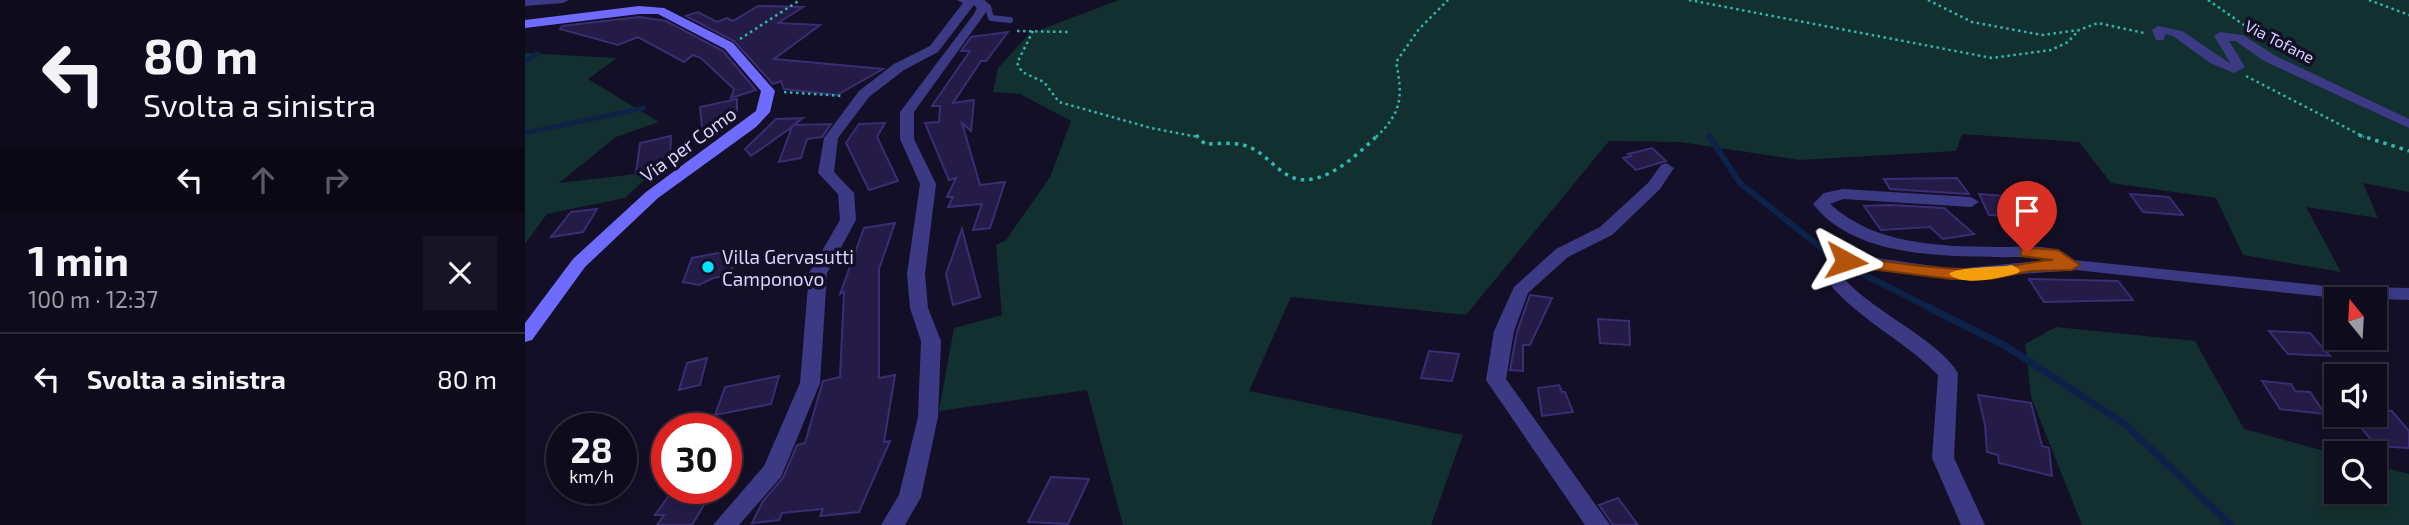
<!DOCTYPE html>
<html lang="it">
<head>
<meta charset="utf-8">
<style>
	:root { --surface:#0e0b1c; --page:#171425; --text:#f1f3f6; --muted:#9b9ba3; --line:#2e2b3b }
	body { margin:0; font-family:"Exo 2",sans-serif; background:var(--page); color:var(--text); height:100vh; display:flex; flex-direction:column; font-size:26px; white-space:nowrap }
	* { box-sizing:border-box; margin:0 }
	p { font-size:23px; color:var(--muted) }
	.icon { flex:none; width:38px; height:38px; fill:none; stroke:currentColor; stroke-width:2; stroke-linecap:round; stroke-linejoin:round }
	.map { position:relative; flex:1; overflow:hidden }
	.side { display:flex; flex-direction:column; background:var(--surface); width:525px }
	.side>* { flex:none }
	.guide { background:#0e0b1c; color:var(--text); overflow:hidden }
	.needle { width:46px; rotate:342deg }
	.controls { position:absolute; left:1799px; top:287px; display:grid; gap:14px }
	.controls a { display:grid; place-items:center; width:63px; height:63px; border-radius:0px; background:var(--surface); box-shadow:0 4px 10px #0003,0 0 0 2px var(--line); font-size:35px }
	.speed { position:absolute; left:21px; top:413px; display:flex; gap:14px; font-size:35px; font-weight:700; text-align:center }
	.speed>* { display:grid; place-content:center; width:91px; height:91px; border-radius:50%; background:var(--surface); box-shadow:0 4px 10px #0003,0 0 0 2px var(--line); line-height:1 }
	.speed small { font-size:18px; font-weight:400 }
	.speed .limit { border:10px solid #d22; background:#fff; color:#111 }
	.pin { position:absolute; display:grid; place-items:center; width:60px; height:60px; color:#fff; margin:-72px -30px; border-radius:50% 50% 50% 0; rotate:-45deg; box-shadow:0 0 7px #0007 }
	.pin .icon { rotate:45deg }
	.me { position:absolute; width:77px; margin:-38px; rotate:95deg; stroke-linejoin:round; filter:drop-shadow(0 0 5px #0008) }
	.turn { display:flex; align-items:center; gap:24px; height:147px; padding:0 28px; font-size:32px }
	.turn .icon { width:91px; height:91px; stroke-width:2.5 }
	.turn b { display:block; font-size:49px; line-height:60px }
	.lanes { display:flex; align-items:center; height:66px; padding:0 28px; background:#0003; justify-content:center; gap:35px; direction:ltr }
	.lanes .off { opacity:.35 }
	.round { display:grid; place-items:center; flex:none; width:74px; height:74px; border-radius:0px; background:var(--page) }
	.summary { display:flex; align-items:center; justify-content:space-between; height:119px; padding:0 28px }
	h1 { font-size:42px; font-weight:700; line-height:52px }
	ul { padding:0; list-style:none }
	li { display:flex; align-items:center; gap:21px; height:91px; padding:0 28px; border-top:2px solid var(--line) }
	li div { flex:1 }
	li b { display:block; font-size:26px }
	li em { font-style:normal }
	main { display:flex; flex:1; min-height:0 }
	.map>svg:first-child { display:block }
	.green { fill:#12302f }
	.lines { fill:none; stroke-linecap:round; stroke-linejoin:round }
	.stream-far2 { stroke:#0c2248; stroke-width:4.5 }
	.stream-far1 { stroke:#0c2248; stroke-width:6 }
	.stream { stroke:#0c2248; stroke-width:7 }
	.building { fill:#241b47; stroke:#3b2d73; stroke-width:2 }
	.path-far1 { stroke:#2fb8b0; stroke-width:2.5; stroke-dasharray:2.5 3.5; stroke-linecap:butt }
	.path { stroke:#2fb8b0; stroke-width:3.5; stroke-dasharray:3.5 5; stroke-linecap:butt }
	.lane { stroke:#3d3a85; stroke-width:6 }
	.street { fill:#3d3a85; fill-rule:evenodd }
	.secondary { fill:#6f6bff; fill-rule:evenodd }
	.route { fill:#b45309; stroke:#753606; stroke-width:2 }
	.slow { fill:#f59e0b }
	.poi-dot { fill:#00e5ff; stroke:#130f26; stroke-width:2.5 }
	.labels { text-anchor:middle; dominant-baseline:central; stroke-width:7; stroke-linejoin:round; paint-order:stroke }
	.far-street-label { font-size:16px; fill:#d9d4ff; stroke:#130f26 }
	.street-label { font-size:19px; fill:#d9d4ff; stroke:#130f26 }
	.poi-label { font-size:19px; fill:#d9d4ff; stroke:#130f26; text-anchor:start }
</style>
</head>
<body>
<main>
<section class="side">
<div class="guide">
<div class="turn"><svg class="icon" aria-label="left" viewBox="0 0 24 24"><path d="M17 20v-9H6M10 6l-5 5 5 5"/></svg><div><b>80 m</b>Svolta a sinistra</div></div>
<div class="lanes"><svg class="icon" aria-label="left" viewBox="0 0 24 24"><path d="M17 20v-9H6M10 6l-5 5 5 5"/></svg><svg class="icon off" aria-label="ahead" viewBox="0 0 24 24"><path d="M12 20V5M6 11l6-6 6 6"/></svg><svg class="icon off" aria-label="right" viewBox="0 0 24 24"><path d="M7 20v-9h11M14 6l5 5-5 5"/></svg></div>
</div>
<div class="summary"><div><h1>1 min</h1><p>100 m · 12:37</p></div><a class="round"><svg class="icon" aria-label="close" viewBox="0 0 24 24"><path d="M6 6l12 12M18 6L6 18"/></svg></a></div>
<ul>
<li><svg class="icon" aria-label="left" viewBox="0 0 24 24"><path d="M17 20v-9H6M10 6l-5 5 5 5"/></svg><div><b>Svolta a sinistra</b></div><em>80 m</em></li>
</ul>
</section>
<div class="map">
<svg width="1884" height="525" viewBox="0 0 1884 525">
	<rect width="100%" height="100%" fill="#130f26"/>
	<path class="green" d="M 594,0 L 1884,0 L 1884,192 L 1838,183 L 1853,218 L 1781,207 L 1816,272 L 1718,255 L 1691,198 L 1586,183 L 1554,142 L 1437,134 L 1431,151 L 1275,160 L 1155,142 L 1084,141 L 941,315 L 766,297 L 724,391 L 938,435 L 906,525 L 598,525 L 562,390 L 414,411 L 429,328 L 477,315 L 471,245 L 481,240 L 525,177 L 546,121 L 495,94 L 468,92 L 473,68 L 504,34 Z
		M 0,53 L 92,58 L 63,79 L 134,122 L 91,137 L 34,183 L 128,172 L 100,198 L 22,214 L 0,244 Z
		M 1531,327 L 1670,341 L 1719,429 L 1811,454 L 1811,492 L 1850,492 L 1850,465 L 1884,474 L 1884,525 L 1557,525 L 1506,397 L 1500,344 Z"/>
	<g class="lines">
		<path class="stream-far2" d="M 0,62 L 13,53
			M 0,133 L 119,108"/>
		<path class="stream-far1" d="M 1184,136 L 1215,183 L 1314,262 L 1407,309"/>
		<path class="stream" d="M 1403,307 L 1479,345 L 1600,424 L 1706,525"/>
	</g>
	<path class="building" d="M 233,6 L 278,7 L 253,23 L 295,25 L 249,59 L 358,69 L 312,95 L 259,89 L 256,81 L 248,84 L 209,41 L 161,16 L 173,12 L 192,22 L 202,18 L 208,21 Z
		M 114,17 L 141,21 L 198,51 L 231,90 L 206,98 L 209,89 L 176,58 L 168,55 L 159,62 L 113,37 L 93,45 L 35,29 L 37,26 Z
		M 483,32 L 461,61 L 456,61 L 428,103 L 449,100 L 446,131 L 437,123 L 455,185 L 480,182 L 465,228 L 448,230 L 457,204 L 423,207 L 428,197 L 422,197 L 431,178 L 424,180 L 400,123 L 414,122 L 415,106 L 407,106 L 445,51 L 436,51 L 446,37 Z
		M 212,99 L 212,117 L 177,128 L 175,107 Z
		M 278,118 L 269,125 L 306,124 L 297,137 L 282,139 L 276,158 L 254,162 L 267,127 L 226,156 L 220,149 L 251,119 Z
		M 360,123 L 352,137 L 373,181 L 344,190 L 321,143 L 334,124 Z
		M 146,136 L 145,159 L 111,173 L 115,143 Z
		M 1127,148 L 1141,161 L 1111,170 L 1098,158 L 1106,156 L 1103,154 Z
		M 1432,178 L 1444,194 L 1365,189 L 1359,179 Z
		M 1454,194 L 1506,198 L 1518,218 L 1464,215 Z
		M 1605,194 L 1644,197 L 1658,215 L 1618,212 Z
		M 1366,205 L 1419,208 L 1449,234 L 1418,239 L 1405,227 L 1356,230 L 1339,206 Z
		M 72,209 L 58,232 L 26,237 L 46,212 Z
		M 370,223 L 354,269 L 354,378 L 370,375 L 359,442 L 365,441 L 334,512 L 295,516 L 298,509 L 257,513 L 254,520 L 227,523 L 238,501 L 258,478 L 272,445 L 280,443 L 298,381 L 315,377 L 319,292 L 315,294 L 339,228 Z
		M 437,229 L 455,297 L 428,305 L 421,274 Z
		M 214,249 L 205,275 L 188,278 L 174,285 L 158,282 L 167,258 Z
		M 1504,279 L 1593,281 L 1608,300 L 1519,302 Z
		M 1005,295 L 1027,298 L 1005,345 L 998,345 L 998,371 L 985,370 L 992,332 Z
		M 1073,319 L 1104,321 L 1105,345 L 1075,343 Z
		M 1744,331 L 1785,333 L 1805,356 L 1763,354 Z
		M 904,351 L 934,354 L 927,381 L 896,378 Z
		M 182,358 L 175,385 L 154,390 L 162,363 Z
		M 254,376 L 246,404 L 190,415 L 200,387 Z
		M 1737,381 L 1766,384 L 1770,391 L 1785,392 L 1800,414 L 1755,409 Z
		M 1034,385 L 1037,392 L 1040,392 L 1048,412 L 1017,416 L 1013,388 Z
		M 1453,395 L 1506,403 L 1517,446 L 1524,448 L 1527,476 L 1474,463 L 1473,455 L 1462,452 L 1460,425 Z
		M 1850,410 L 1867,411 L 1884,431 L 1884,448 L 1851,446 L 1826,415 L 1850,415 Z
		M 526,477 L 564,479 L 543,524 L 503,522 Z
		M 186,493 L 167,525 L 132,525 L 139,515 L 130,515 L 143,497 Z
		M 1093,498 L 1113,525 L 1088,525 L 1074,505 Z"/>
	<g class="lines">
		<path class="path-far1" d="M 1164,0 L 1467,58 L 1526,50 L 1543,42 L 1554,30
			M 1403,0 L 1447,22 L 1517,35 L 1554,30 L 1573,23 L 1619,33
			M 1683,0 L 1719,25
			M 1844,0 L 1884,15
			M 492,31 L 543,32
			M 508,31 L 492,63 L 497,72 L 519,82 L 534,102 L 626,128 L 673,137
			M 215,39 L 275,0
			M 1721,76 L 1839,137
			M 259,92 L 318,96
			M 851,137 C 877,113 878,96 871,62 L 894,29 L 923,0"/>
		<path class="path" d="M 671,135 L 680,144 C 692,144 707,142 718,145 C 739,150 750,171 769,178 C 799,188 834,153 853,135
			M 1834,135 L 1884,151"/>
		<path class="lane" d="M 456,2 L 463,7 L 466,18 L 485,20"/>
		<path class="street" d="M 0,0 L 44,0 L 38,3 L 0,6 Z
			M 432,0 L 460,0 L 464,8 L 389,112 L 389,139 L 411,184 L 400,274 L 403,308 L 416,341 L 413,417 L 396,497 L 380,525 L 356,525 L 374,495 L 393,417 L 396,341 L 385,308 L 382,274 L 395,184 L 375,139 L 375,112 L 449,14 L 452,8 L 449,5 L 413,52 L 379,70 L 344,97 L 313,138 L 309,172 L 329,193 L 331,220 L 302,273 L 295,383 L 256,477 L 214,525 L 188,525 L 239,466 L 275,383 L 284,273 L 315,220 L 313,194 L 293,173 L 299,138 L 334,91 L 369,64 L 405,46 L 438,3 Z
			M 1633,26 L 1657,31 L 1706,64 L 1689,36 L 1695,32 L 1718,35 L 1749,55 L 1884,119 L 1884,128 L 1739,61 L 1711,41 L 1704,41 L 1720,67 L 1709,73 L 1685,63 L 1648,36 L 1640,34 L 1639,40 L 1631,40 L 1627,30 Z
			M 1141,163 L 1149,168 L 1135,189 L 1087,235 L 1043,257 L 1003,293 L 989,331 L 981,379 L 1085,525 L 1060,525 L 961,380 L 969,331 L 989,287 L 1031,249 L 1075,227 L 1123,183 L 1136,165 Z
			M 1318,189 L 1446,197 L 1454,202 L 1446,207 L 1318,199 L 1305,204 C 1350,245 1413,246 1470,247 C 1496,248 1529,241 1549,260 L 1801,286 L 1884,288 L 1884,300 L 1801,297 L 1551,270 L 1429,279 L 1353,267 L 1317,269 L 1315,274 C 1346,312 1411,337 1433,373 L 1429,458 L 1460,525 L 1436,525 L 1407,458 L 1413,375 C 1377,338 1327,317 1297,274 L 1303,262 L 1338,256 L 1429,269 L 1526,260 C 1511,255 1489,258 1473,257 C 1413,256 1328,256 1288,204 L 1299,193 Z"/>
		<path class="secondary" d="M 114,6 L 139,8 L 208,43 L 250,91 L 245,112 L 231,127 L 133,198 L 60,267 L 7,340 L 0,342 L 0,323 L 48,259 L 121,192 L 231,111 L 236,91 L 200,49 L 133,14 L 114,14 L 0,28 L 0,20 Z"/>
	</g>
	<path class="route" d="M 1502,248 L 1533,250 L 1555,265 L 1547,270 L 1506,271 L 1466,279 L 1426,279 L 1321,266 L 1313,261 L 1321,256 C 1368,262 1416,271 1463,269 C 1485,268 1506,261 1528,260 L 1496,256 L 1496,249 Z"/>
	<path class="slow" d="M 1487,265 L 1495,270 L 1493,273 C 1476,278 1438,287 1424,274 C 1433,266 1473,268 1487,265 Z"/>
	<circle class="poi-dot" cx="183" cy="267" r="7"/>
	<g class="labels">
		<g class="far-street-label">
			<text transform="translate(1755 41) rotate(27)">Via Tofane</text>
		</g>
		<g class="street-label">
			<text transform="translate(163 144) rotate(-36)">Via per Como</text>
		</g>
		<g class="poi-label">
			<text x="197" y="256">Villa Gervasutti<tspan x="197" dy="22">Camponovo</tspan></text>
		</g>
	</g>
</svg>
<div class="controls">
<a><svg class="needle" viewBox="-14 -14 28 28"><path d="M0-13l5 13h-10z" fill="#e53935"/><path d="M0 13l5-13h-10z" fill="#9b9ba3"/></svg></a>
<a><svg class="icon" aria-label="sound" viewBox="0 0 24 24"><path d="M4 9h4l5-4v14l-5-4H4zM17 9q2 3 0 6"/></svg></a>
<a><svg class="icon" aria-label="search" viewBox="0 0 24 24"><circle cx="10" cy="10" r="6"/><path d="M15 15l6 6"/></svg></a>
</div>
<div class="speed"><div>28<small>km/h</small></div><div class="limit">30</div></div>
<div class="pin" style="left:1502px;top:253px;background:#d93025"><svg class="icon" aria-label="arrive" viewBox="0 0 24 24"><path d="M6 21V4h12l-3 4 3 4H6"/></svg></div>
<svg class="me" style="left:1321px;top:261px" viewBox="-20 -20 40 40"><path d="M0-17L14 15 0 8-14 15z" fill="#b45309" stroke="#fff" stroke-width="4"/></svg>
</div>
</main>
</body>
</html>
